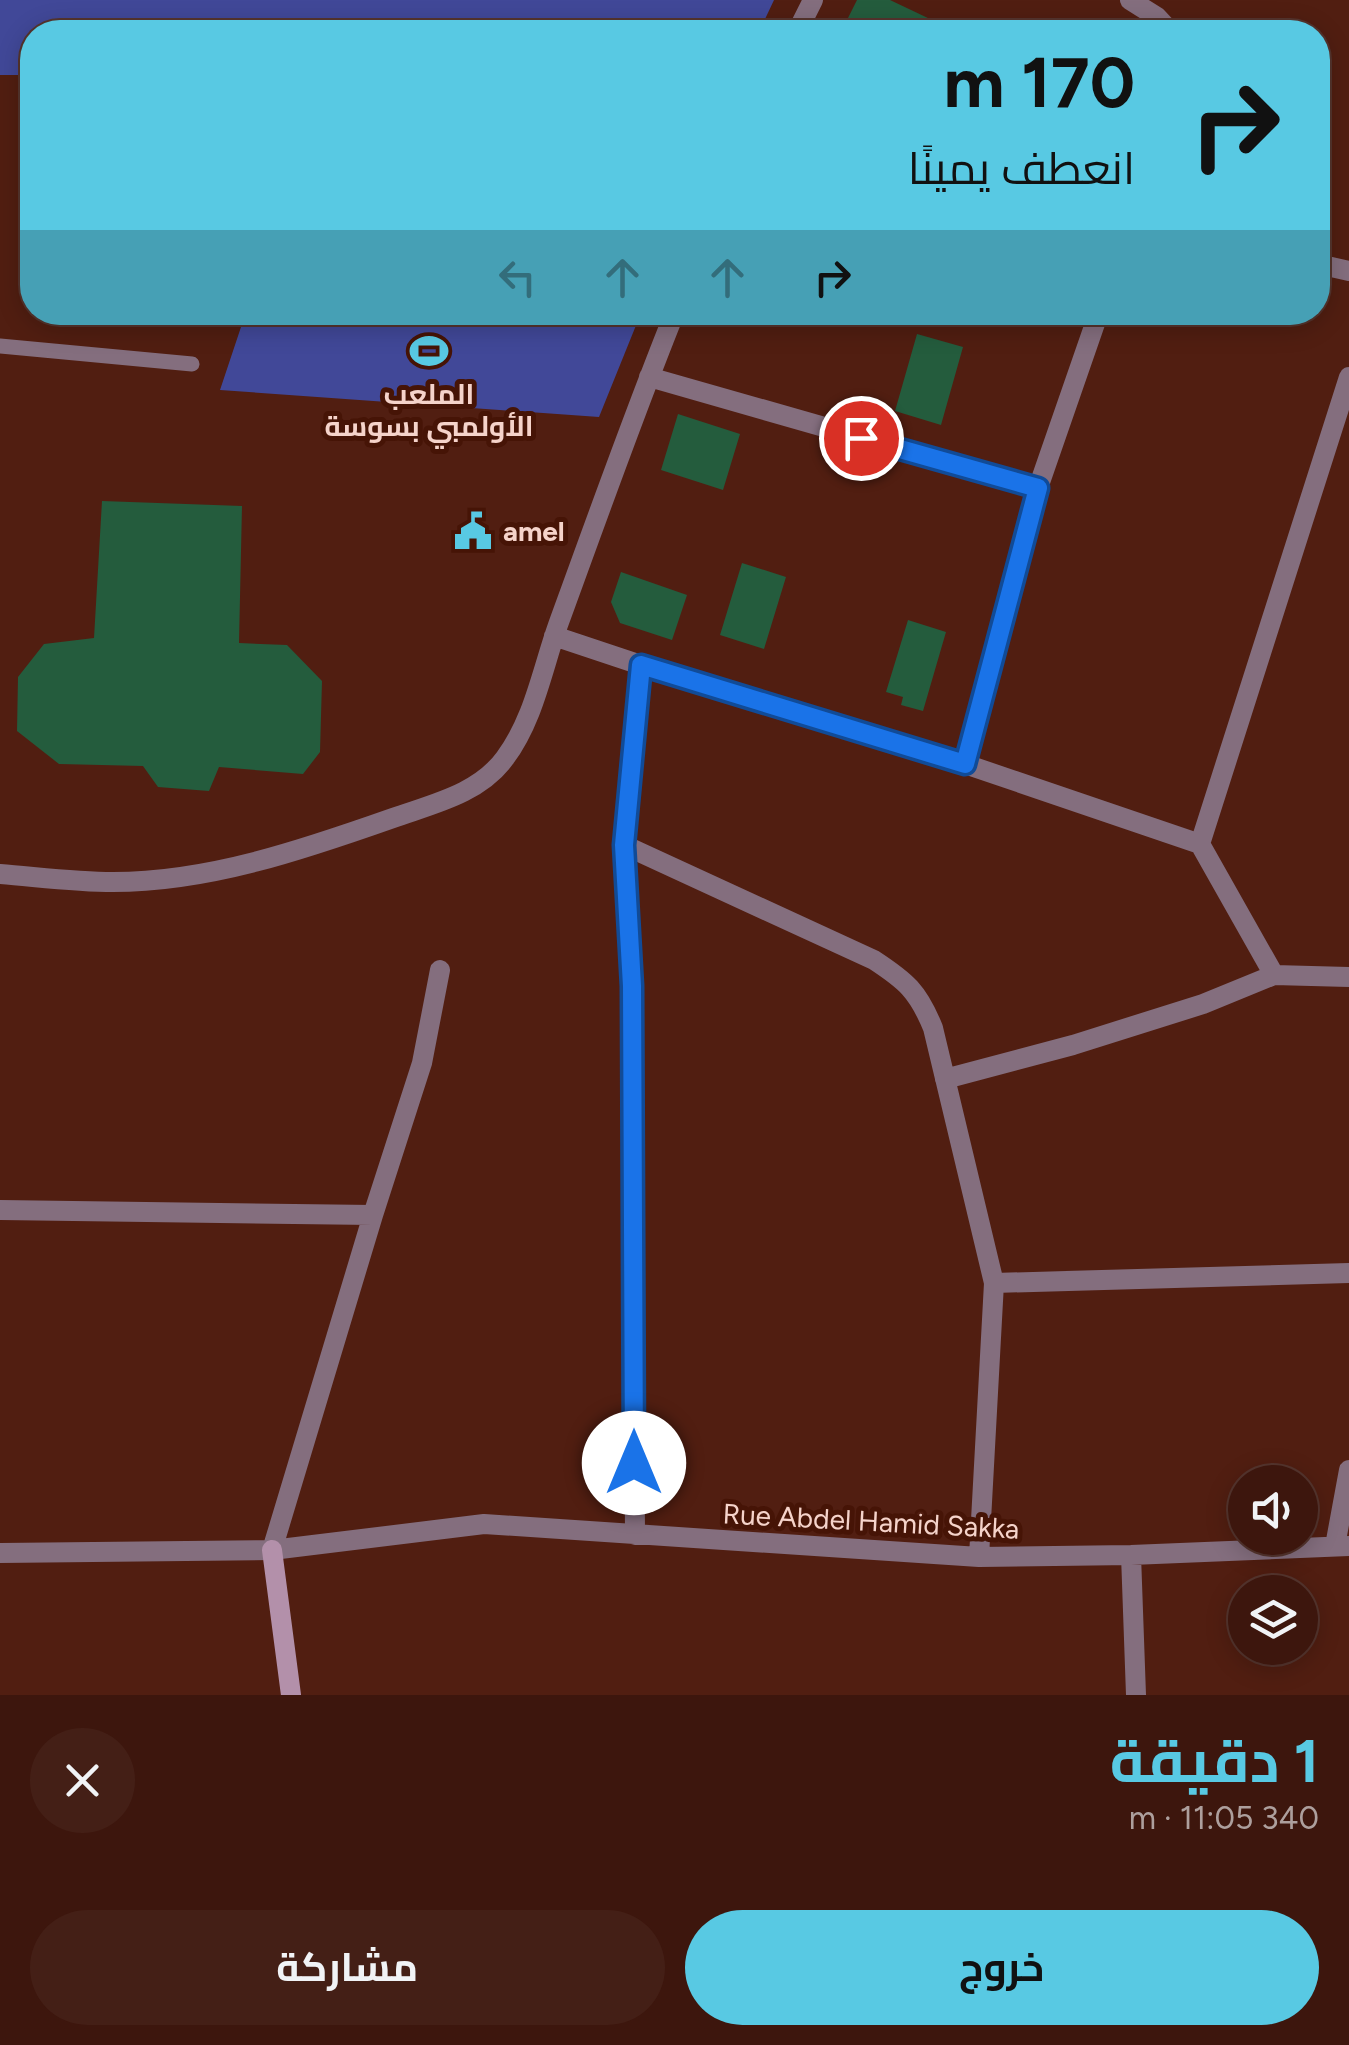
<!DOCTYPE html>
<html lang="ar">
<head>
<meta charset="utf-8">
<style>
	:root { --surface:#3d160d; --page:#441f16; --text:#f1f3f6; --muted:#ad9f9d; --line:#56352e; --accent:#58c9e3 }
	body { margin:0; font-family:Figtree,Cairo,sans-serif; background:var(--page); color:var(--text); direction:rtl; height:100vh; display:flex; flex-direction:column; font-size:38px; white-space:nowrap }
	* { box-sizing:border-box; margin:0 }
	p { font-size:32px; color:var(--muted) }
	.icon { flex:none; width:55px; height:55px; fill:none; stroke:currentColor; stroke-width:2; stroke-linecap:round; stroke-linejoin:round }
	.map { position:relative; height:1695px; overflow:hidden; direction:ltr }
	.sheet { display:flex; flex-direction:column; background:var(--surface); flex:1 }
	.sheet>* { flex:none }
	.guide { position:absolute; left:20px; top:20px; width:1310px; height:305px; border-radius:40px; box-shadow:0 5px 25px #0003,0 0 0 2px var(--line); direction:rtl; background:#58c9e3; color:#111; overflow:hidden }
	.fabs { position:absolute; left:1228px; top:1465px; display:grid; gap:20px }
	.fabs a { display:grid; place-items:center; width:90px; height:90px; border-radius:50%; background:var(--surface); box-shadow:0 5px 25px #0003,0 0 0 2px var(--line); font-size:50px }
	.pin { position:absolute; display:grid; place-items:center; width:85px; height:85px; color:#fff; margin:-42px; border:5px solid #fff; border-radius:50%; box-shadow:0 2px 10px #0007 }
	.me { position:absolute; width:110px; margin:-55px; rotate:0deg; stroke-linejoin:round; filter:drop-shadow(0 0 8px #0008) }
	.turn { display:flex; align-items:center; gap:35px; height:210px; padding:0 30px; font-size:45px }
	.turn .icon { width:130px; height:130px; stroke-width:2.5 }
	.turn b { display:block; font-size:70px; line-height:85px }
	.lanes { display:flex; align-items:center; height:95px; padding:0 30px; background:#0003; justify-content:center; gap:50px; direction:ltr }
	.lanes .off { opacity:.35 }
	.round { display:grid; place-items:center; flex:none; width:105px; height:105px; border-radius:52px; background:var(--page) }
	.summary { display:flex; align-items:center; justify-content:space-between; height:170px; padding:0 30px }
	h1 { font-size:60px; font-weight:700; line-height:75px; color:var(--accent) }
	.action { display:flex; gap:20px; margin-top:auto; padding:20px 30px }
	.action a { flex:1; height:115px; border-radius:60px; background:var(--accent); color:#111; font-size:40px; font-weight:700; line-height:115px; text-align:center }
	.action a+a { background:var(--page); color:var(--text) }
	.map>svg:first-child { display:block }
	.green { fill:#414898 }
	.building { fill:#245c3d }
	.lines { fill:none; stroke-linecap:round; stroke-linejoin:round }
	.lane { stroke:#846e7e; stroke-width:15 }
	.street { stroke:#846e7e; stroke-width:20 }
	.secondary { stroke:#b390aa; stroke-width:20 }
	.route-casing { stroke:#114b97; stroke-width:25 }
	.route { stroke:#1a73e8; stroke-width:18 }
	.labels { text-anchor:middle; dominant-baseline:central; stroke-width:10; stroke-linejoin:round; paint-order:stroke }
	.poi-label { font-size:28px; font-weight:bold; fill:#f5d3ca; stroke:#461406 }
	.street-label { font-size:28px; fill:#f5d3ca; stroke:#461406 }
</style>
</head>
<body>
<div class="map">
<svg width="1349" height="1695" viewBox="0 0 1349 1695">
	<rect width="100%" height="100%" fill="#511e11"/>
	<path class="green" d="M 0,0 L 774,0 L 759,32 L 32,32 L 32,75 L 0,75 Z
		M 246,312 L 641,312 L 641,313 L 599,417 L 220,390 Z"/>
	<path class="building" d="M 857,0 L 890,0 L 930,19 L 923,32 L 841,32 Z
		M 917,334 L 963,347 L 941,425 L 895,411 Z
		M 678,414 L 740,434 L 723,490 L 661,470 Z
		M 102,501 L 242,506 L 239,643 L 287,645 L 322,681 L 320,752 L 303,774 L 219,767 L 209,791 L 158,787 L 143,766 L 59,764 L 17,731 L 18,677 L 44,644 L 94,638 Z
		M 742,563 L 786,577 L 764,649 L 720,635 Z
		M 621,572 L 687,595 L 672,640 L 620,623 L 611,602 Z
		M 908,620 L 946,632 L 923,711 L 901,705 L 903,697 L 886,692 Z"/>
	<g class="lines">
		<path class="lane" d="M 0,346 L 192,364"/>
		<path class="street" d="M 1130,0 L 1157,17 L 1171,32
			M 797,32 L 813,0
			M 1318,264 L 1349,271
			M 649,377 L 1038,488
			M 554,636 L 641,665
			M 965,764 L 1038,488 L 1099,312
			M 1200,844 L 1274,975
			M 624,845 L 874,960 C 906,981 918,991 933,1028 L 994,1283 L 979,1557
			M 0,874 C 38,877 76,882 113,882 C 209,882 305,849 393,818 C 432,804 479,794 505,758 C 534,719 542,670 558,625 C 596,521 633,416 675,312
			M 945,1079 L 1073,1045 L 1203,1004 L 1274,975 L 1349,977
			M 0,1210 L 373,1215
			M 994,1283 L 1349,1273
			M 635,1535 L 632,986 L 624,845 L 641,665 L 965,764 L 1200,844 L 1349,377
			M 1335,1546 L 1349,1470
			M 272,1550 L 373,1215 L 422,1063 L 440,970
			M 0,1553 L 272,1550 L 484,1524 L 979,1557 L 1131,1555 L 1349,1546
			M 1131,1555 L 1136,1695"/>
		<path class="secondary" d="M 272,1550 L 291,1695"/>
	</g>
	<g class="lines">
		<g class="route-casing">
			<path id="route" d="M 634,1463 L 632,986 L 624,845 L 641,665 L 965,764 L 1038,488 L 861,438"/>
		</g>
		<use href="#route" class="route"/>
	</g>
	<defs>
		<g id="stadium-bare" transform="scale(3)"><path d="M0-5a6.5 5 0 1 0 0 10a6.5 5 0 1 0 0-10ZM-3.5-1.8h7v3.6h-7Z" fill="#58c9e3" stroke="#461406" stroke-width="2.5" paint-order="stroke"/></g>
		<g id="civic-bare" transform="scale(3)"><path d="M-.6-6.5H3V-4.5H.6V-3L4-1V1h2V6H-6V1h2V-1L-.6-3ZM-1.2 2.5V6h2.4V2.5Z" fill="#58c9e3" stroke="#461406" stroke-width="2.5" paint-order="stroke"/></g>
	</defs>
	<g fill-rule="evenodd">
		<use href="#stadium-bare" x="429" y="351"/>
		<use href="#civic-bare" x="473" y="531"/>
	</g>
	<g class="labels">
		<g class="poi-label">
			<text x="429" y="394">الملعب<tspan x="429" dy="32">الأولمبي بسوسة</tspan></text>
			<text x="503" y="531" text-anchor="start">amel</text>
		</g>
		<g class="street-label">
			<text transform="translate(871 1521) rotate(3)">Rue Abdel Hamid Sakka</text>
		</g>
	</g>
</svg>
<div class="fabs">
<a><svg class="icon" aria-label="sound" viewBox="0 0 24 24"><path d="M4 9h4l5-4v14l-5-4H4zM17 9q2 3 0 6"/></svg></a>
<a><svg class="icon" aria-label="layers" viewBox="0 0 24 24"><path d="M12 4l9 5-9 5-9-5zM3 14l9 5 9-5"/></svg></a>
</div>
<div class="pin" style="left:861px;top:438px;background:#d93025"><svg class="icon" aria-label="arrive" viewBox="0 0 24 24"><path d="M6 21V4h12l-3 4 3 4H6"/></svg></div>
<svg class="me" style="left:634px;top:1463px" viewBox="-20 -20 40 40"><circle r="19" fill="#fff"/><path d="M0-13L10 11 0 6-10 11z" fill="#1a73e8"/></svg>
<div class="guide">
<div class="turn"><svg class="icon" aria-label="right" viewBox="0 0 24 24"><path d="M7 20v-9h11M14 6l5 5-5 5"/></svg><div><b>170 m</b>انعطف يمينًا</div></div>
<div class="lanes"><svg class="icon off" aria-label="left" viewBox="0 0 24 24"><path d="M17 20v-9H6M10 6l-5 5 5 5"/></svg><svg class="icon off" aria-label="ahead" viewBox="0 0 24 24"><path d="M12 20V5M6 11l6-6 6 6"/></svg><svg class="icon off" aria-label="ahead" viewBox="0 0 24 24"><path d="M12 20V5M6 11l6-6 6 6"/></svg><svg class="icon" aria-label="right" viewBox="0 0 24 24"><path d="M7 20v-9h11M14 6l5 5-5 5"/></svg></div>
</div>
</div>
<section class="sheet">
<div class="summary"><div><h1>1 دقيقة</h1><p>340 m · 11:05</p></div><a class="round"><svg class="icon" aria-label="close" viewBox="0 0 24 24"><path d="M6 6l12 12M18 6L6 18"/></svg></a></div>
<div class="action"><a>خروج</a><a>مشاركة</a></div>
</section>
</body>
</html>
